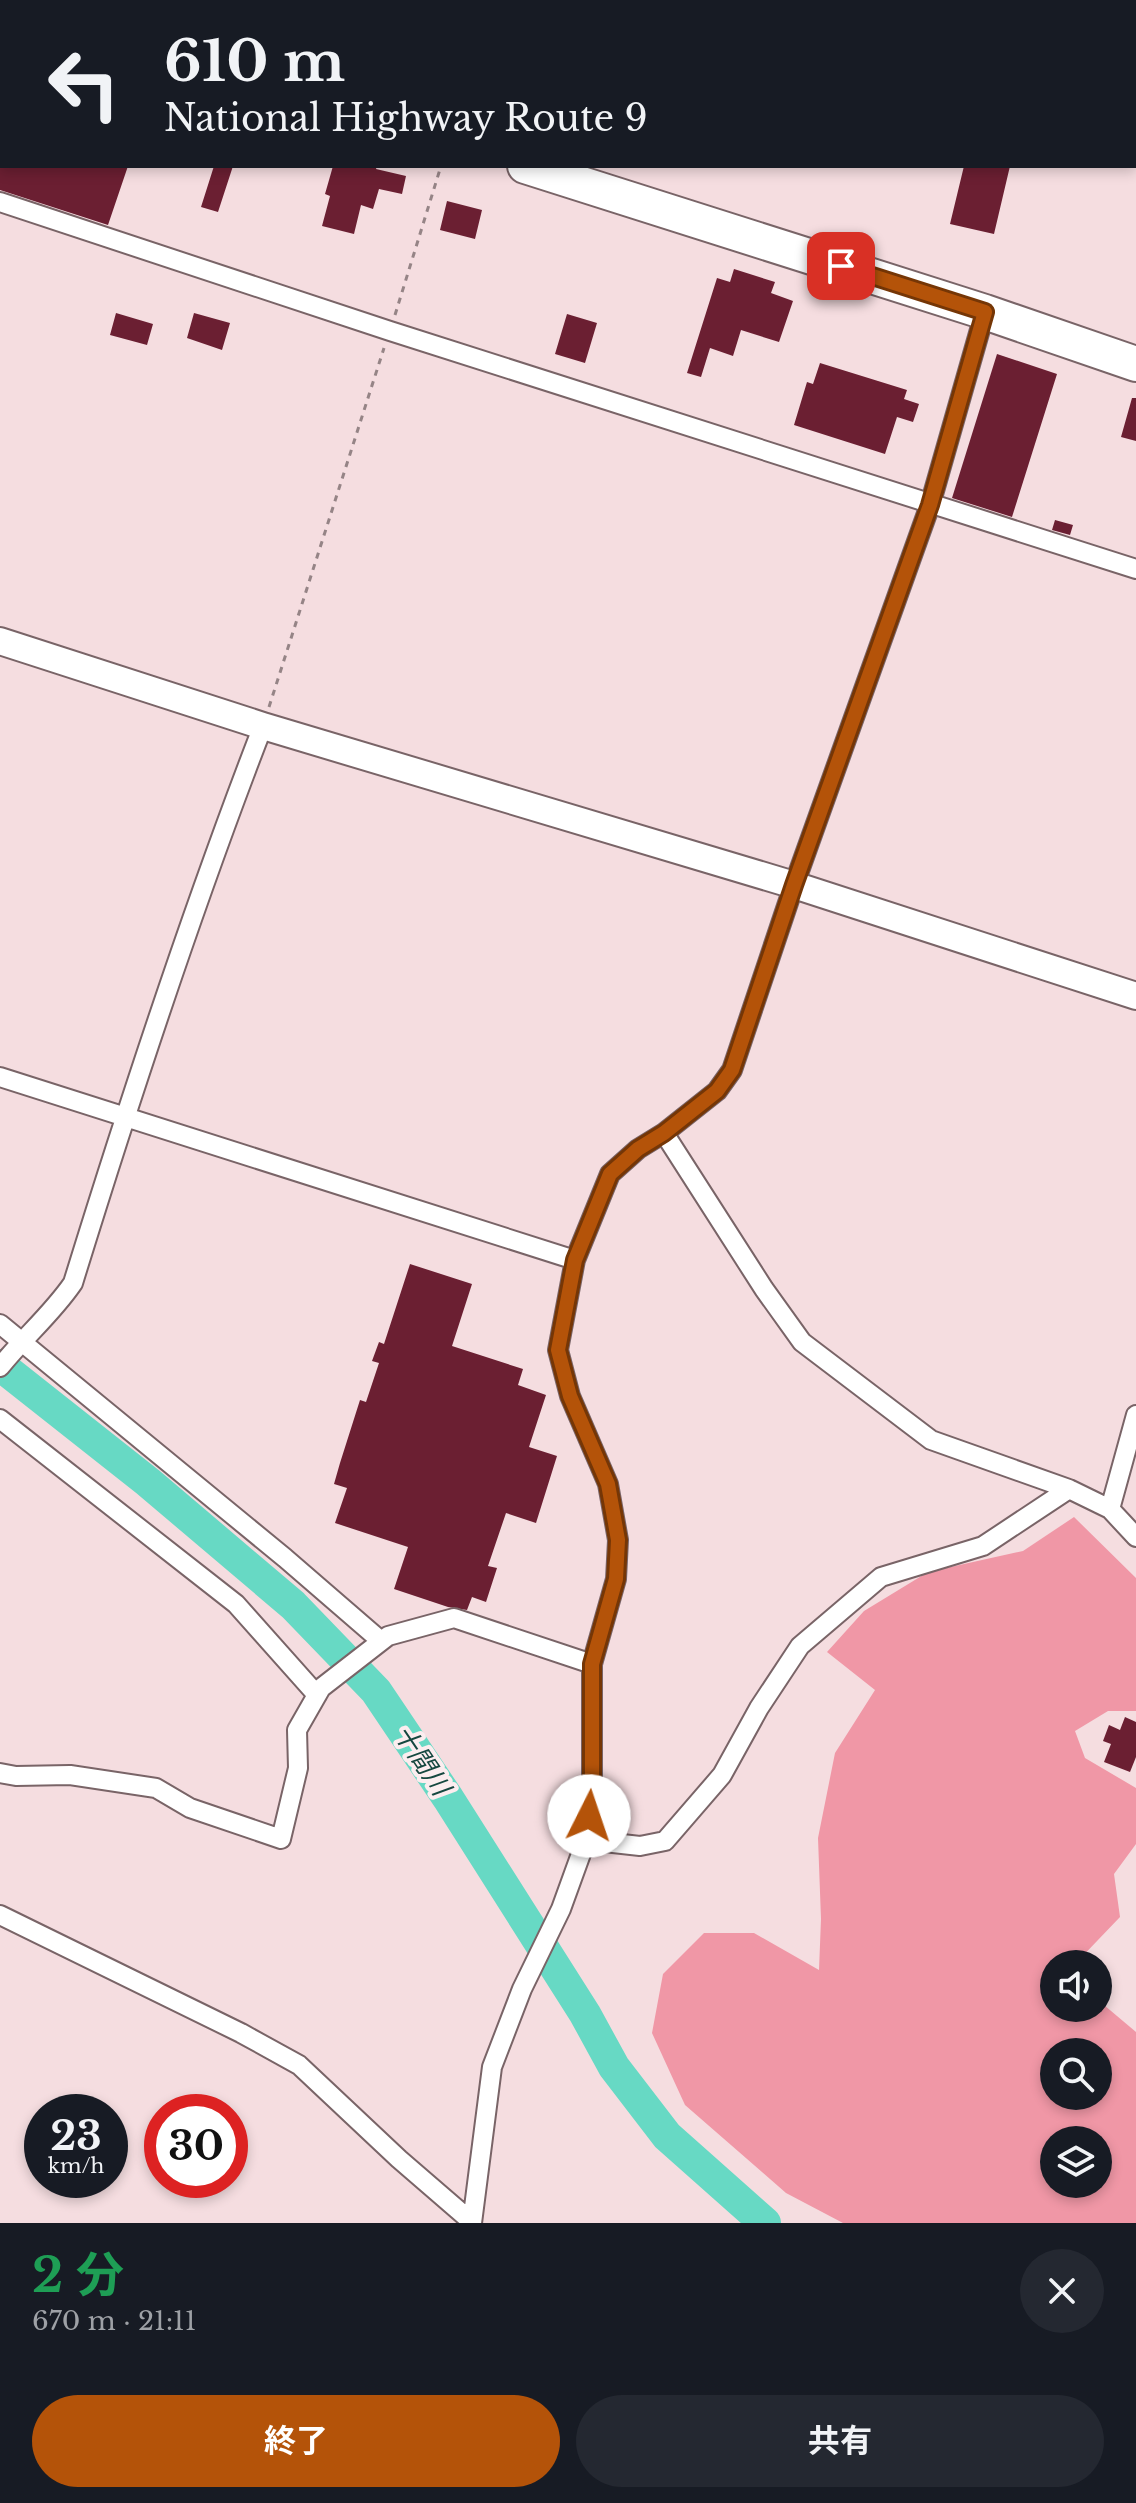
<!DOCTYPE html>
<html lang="ja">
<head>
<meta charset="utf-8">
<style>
	:root { --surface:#171b24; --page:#242831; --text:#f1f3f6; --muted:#9ea1a6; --accent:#b45309 }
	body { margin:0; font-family:"Libre Baskerville","Noto Sans JP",serif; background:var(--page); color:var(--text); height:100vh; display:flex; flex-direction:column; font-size:30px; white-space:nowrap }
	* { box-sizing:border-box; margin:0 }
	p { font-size:26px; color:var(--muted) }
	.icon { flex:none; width:44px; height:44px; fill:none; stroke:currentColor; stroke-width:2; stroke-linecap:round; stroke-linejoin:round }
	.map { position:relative; height:2223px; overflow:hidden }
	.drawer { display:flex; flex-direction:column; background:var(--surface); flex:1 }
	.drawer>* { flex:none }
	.top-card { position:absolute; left:0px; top:0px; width:1136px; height:168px; box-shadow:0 4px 12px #0003; background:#171b24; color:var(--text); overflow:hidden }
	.tools { position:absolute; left:1040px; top:1950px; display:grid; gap:16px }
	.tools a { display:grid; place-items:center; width:72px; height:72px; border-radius:50%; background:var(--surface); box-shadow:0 4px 12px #0003; font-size:40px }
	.speed { position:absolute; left:24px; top:2094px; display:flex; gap:16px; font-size:40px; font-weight:700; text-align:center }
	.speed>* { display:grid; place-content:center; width:104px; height:104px; border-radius:50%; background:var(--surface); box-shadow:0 4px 12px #0003; line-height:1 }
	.speed small { font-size:20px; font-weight:400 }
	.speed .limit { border:12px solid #d22; background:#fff; color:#111 }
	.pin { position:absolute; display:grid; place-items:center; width:68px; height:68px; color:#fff; margin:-34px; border-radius:16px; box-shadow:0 4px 12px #0006 }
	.me { position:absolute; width:88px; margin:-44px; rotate:4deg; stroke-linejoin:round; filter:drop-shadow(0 0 6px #0008) }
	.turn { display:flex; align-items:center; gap:28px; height:168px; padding:0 32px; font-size:36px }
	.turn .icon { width:104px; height:104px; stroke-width:2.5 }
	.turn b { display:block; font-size:56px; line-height:68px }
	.round { display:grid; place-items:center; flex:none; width:84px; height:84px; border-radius:42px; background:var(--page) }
	.headline { display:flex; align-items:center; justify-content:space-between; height:136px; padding:0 32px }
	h1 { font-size:48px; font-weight:700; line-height:60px; color:#1e9e55 }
	.cta { display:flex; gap:16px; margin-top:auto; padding:16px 32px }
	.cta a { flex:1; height:92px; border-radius:48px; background:var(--accent); color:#fff; font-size:32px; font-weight:700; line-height:92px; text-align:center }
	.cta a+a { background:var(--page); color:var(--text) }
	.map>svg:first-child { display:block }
	.forest { fill:#f097a6; fill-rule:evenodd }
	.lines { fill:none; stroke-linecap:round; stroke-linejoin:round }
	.river { stroke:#67d9c4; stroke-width:32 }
	.building { fill:#6b1f32 }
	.street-casing { stroke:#796467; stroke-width:22 }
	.secondary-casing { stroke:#796467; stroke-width:30 }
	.highway-casing { stroke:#796467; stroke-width:38 }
	.path { stroke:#958486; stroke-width:3; stroke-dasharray:6 6; stroke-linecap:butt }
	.street { stroke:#fff; stroke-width:18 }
	.secondary { stroke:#fff; stroke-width:26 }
	.highway { stroke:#fff; stroke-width:34 }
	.route-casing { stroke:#753606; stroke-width:20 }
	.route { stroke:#b45309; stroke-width:14 }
	.labels { text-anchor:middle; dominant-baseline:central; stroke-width:8; stroke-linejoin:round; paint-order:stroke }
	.water-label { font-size:26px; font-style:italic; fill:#164840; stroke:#fcedef }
</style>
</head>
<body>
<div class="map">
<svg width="1136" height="2223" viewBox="0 0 1136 2223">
	<rect width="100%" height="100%" fill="#f5dde0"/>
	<path class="forest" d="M 1074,1517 L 1136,1578 L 1136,1711 L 1108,1711 L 1075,1731 L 1085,1758 L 1136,1788 L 1136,1844 L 1114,1874 L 1120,1917 L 1075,1964 L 1054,1964 L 1054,2008 L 1098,2008 L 1098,2000 L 1136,2032 L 1136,2223 L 843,2223 L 786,2193 L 685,2105 L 652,2033 L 663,1974 L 704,1933 L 754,1933 L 819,1970 L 821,1919 L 818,1838 L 835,1753 L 875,1690 L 827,1652 L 864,1611 L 928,1572 L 1023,1551 ZM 1054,2052 L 1098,2052 L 1098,2096 L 1054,2096 ZM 1054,2140 L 1098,2140 L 1098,2184 L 1054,2184 Z"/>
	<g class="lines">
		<path class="river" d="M 0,1365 L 148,1482 L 293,1605 L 376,1691 L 448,1798 L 585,2014 L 614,2067 L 667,2136 L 765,2223"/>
	</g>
	<path class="building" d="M 0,166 L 128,166 L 108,225 L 0,190 Z
		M 214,166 L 233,166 L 218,212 L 201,207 Z
		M 333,166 L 377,166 L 376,169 L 406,176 L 402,194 L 379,189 L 373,209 L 361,205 L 354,234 L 322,226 L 330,196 L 325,194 Z
		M 964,166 L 1010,166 L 994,234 L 950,224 Z
		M 447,201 L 482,210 L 475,239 L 440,230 Z
		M 734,269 L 775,282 L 771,293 L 793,301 L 779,342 L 741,330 L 733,356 L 710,348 L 701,377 L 687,373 L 717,278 L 730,282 Z
		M 116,313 L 153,324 L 147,345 L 110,335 Z
		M 194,313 L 230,323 L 222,350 L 187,338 Z
		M 567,314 L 597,323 L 585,363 L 555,354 Z
		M 997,354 L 1057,374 L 1012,517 L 952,498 Z
		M 820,363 L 907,390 L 904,399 L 919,404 L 913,422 L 897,417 L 885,454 L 794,425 L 807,382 L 813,384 Z
		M 1132,398 L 1136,398 L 1136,441 L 1121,437 Z
		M 1055,520 L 1073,525 L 1070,535 L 1052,530 Z
		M 410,1264 L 472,1284 L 452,1346 L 523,1369 L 518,1385 L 546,1395 L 529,1447 L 557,1456 L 536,1523 L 506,1513 L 488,1566 L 497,1568 L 486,1602 L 472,1597 L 467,1610 L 448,1607 L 394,1589 L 408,1547 L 335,1523 L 347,1488 L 334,1484 L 340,1463 L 360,1400 L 366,1402 L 379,1363 L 372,1361 L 379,1342 L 384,1344 Z
		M 1125,1717 L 1136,1722 L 1136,1757 L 1130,1772 L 1104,1762 L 1111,1744 L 1103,1741 L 1109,1725 L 1120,1730 Z"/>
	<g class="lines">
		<g class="street-casing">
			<path id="street" d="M 457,0 L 457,2
				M 1088,0 L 1091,1
				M 1134,36 L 1136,37
				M 0,202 L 390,331 L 1136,569
				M 0,1077 L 575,1260
				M 664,1133 L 764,1289 L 802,1342 L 931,1440 L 1069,1489 L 1110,1509 L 1136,1537
				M 0,1324 L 285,1558 L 381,1641
				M 0,1367 C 23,1338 52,1314 73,1283 C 131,1095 192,909 263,726
				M 0,1419 L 236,1604 L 317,1695
				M 1110,1509 L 1136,1415
				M 0,1773 L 16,1776 L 70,1775 L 156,1788 L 190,1808 L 281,1839 L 298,1768 L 297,1730 L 321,1688 L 388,1636 L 454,1618 L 592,1664
				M 586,1840 L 640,1846 L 665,1841 L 722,1775 L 759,1708 L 800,1646 L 881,1577 L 983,1546 L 1069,1489
				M 0,1915 L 241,2033 L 299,2065 L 399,2159 L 472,2222
				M 472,2223 L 492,2067 L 522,1989 L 561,1909 L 586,1840 L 592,1791 L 592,1664 L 616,1579 L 618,1540 L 608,1484 L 570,1396 L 558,1350 L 575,1260 L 610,1174 L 638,1149 L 664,1133 L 717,1091 L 732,1070 L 794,885 L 930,505 L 985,312"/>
		</g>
		<g class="secondary-casing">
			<path id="secondary" d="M 0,641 L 263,726 L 794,885 L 1136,996"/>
		</g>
		<g class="highway-casing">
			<path id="highway" d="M 36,0 L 42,2
				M 525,166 L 985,312 L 1136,364"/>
		</g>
		<path class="path" d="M 395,315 L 441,166
			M 269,707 L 384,348"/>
		<use href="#street" class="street"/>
		<use href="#secondary" class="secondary"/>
		<use href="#highway" class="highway"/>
	</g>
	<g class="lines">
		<g class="route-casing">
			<path id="route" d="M 589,1816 L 592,1791 L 592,1664 L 616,1579 L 618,1540 L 608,1484 L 570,1396 L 558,1350 L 575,1260 L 610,1174 L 638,1149 L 664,1133 L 717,1091 L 732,1070 L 794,885 L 930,505 L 985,312 L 841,266"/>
		</g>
		<use href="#route" class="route"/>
	</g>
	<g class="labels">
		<g class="water-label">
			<text transform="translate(422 1760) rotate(56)">十間川</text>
		</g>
	</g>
</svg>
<div class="tools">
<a><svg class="icon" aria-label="sound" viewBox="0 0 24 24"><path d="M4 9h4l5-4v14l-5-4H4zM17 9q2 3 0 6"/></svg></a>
<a><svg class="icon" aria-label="search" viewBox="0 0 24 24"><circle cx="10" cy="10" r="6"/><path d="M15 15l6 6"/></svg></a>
<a><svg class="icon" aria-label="layers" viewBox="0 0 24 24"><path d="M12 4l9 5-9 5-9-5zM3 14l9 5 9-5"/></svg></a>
</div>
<div class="speed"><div>23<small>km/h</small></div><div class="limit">30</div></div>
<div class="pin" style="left:841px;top:266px;background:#d93025"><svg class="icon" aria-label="arrive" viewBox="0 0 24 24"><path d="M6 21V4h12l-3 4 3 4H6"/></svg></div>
<svg class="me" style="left:589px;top:1816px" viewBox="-20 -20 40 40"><circle r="19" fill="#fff"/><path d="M0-13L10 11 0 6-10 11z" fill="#b45309"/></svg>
<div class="top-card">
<div class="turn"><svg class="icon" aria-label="left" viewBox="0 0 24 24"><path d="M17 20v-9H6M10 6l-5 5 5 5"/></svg><div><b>610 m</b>National Highway Route 9</div></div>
</div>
</div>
<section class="drawer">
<div class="headline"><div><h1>2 分</h1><p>670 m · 21:11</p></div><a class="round"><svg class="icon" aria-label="close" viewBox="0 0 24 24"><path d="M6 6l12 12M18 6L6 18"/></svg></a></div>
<div class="cta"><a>終了</a><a>共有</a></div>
</section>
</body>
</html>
